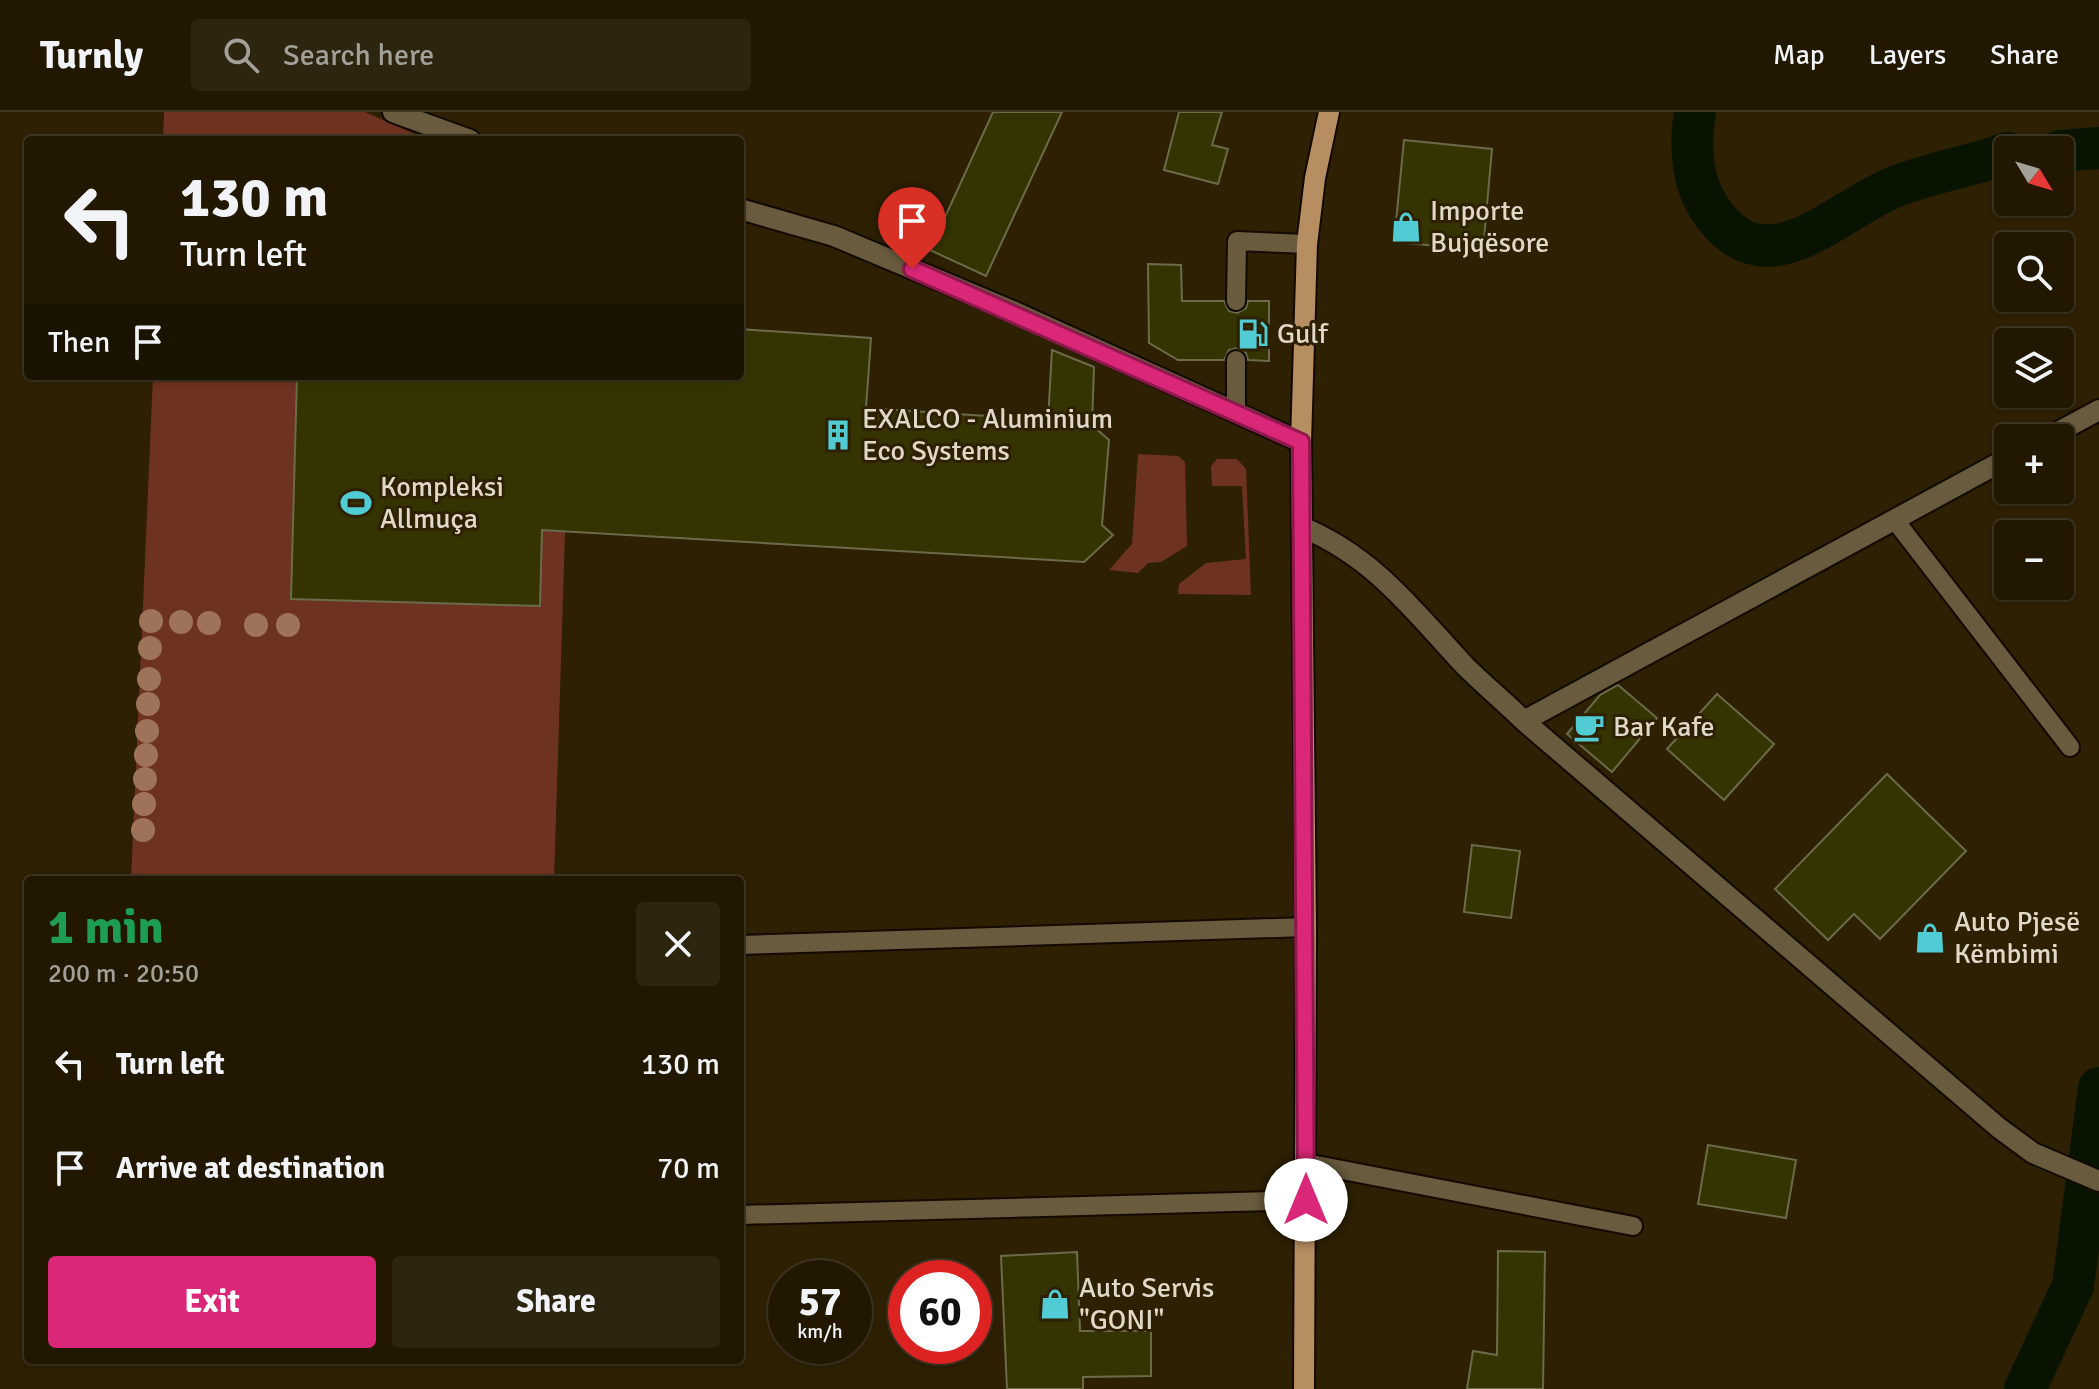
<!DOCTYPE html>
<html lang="en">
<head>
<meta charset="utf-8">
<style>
	:root { --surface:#221802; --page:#2e2511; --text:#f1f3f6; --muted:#a2a099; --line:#3f3724; --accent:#db2777 }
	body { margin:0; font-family:Signika,sans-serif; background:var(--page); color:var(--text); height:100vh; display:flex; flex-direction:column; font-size:30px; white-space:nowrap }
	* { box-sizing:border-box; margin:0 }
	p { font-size:26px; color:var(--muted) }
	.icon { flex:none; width:44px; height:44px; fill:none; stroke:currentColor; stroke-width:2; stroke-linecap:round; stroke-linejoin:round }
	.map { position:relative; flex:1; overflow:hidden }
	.details { position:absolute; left:24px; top:764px; width:720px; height:488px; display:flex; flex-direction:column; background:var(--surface); border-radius:8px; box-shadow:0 2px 6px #0004,0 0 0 2px var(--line) }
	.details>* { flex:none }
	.banner { position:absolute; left:24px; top:24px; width:720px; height:244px; border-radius:8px; box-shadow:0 2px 6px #0004,0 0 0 2px var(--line); background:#221802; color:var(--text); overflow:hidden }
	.needle { width:52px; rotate:128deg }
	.tools { position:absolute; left:1994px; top:24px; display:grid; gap:16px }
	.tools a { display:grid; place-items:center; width:80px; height:80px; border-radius:8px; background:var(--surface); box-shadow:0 2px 6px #0004,0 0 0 2px var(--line); font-size:40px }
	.speed { position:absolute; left:768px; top:1148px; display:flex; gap:16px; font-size:40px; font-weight:700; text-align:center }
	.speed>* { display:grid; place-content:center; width:104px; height:104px; border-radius:50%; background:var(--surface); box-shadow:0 2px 6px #0004,0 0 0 2px var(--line); line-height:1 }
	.speed small { font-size:20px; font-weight:400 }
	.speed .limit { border:12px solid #d22; background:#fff; color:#111 }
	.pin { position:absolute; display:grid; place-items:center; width:68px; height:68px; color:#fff; margin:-82px -34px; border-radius:50% 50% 50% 0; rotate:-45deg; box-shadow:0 0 8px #0007 }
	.pin .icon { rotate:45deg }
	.me { position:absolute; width:88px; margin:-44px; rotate:0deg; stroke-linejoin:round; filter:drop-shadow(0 0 6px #0008) }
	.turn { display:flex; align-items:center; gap:28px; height:168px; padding:0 24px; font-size:36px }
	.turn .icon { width:104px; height:104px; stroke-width:2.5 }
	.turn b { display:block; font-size:56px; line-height:68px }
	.then { display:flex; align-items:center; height:76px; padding:0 24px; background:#0003; gap:16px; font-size:30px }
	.round { display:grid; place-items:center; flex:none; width:84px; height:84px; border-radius:8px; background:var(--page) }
	.summary { display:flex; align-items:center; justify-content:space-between; height:136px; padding:0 24px }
	h1 { font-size:48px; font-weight:700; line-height:60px; color:#1e9e55 }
	.action { display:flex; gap:16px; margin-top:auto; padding:16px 24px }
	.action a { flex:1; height:92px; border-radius:8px; background:var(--accent); color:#fff; font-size:32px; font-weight:700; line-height:92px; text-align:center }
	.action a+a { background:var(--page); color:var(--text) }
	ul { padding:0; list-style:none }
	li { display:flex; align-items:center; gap:24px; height:104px; padding:0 24px }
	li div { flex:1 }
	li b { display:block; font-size:30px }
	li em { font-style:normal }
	header { display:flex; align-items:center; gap:48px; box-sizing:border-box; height:112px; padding:0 40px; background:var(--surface); border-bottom:2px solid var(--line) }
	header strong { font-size:38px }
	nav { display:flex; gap:44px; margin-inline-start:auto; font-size:28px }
	.search { width:560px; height:72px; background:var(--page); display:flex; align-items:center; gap:20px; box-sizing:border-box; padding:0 28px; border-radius:8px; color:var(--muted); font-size:30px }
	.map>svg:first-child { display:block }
	.green { fill:#6e3320 }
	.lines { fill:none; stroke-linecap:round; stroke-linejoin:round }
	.canal { stroke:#091400; stroke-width:42 }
	.building { fill:#353400; stroke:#6b6b4b; stroke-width:2 }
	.service-casing { stroke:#130a00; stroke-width:22 }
	.minor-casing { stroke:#130a00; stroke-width:24 }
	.primary-casing { stroke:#130a00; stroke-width:24 }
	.service { stroke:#695b3d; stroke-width:18 }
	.minor { stroke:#695b3d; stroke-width:20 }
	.primary { stroke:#b78d62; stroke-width:20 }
	.tree { fill:#9f735a }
	.route-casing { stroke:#8e194d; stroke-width:20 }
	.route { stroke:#db2777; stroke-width:14 }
	.labels { text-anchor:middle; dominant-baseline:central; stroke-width:6; stroke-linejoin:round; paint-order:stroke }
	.poi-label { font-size:28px; fill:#e0d8c8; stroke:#2d2003; text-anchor:start }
</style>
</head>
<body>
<header>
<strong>Turnly</strong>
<div class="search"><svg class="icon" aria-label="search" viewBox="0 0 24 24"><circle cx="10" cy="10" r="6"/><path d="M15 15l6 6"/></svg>Search here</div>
<nav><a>Map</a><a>Layers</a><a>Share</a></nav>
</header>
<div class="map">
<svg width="2099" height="1277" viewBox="0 0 2099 1277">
	<rect width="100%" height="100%" fill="#2d2003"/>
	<path class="green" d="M 164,0 L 365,0 L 428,28 L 163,28 Z
		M 153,264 L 570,264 L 554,768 L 131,768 Z
		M 1138,342 L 1178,344 L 1185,350 L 1187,434 L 1161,450 L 1148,451 L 1138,461 L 1109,458 L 1132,432 Z
		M 1217,347 L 1237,347 L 1246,357 L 1251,483 L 1178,482 L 1179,472 L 1206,451 L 1246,447 L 1242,374 L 1212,374 L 1211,354 Z"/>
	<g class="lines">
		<path class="canal" d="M 1695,0 C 1689,36 1692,75 1715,104 C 1770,176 1837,97 1897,74 C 1933,60 1972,54 2008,41
			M 2060,39 L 2099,36
			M 2025,1277 L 2073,1174 L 2099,976"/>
	</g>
	<path class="building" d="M 993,0 L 1062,0 L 986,164 L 930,138 Z
		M 1179,0 L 1222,0 L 1212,33 L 1228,37 L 1218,72 L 1164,58 Z
		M 1404,28 L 1492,37 L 1483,138 L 1394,130 Z
		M 1148,152 L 1181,153 L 1182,189 L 1224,189 L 1229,199 L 1237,201 L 1246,196 L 1248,189 L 1269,189 L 1269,249 L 1248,248 L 1246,241 L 1237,236 L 1229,238 L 1224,248 L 1178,248 L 1149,231 Z
		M 740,217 L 871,226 L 866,296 L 1048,308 L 1052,238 L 1094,255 L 1092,313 L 1109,328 L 1102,413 L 1113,423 L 1084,450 L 542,418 L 540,494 L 291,487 L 297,264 L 740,264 Z
		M 1618,573 L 1657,606 L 1612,660 L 1567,622 L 1600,583 Z
		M 1717,582 L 1774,632 L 1724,688 L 1667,637 Z
		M 1887,662 L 1966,739 L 1880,827 L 1854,802 L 1828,828 L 1775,777 Z
		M 1472,733 L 1520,739 L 1511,806 L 1464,800 Z
		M 1708,1033 L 1796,1048 L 1786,1106 L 1698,1092 Z
		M 1498,1139 L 1545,1140 L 1543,1277 L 1467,1277 L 1473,1239 L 1497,1243 Z
		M 1077,1140 L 1080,1219 L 1151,1219 L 1151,1264 L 1083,1265 L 1083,1277 L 1007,1277 L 1001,1144 Z"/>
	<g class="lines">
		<g class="service-casing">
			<path id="service" d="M 1236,189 L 1237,129 L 1307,132
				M 1236,248 L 1236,300
				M 1894,407 L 2070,635
				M 740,833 L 1306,815
				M 1306,1051 L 1633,1114
				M 740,1103 L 1306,1088"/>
		</g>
		<g class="minor-casing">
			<path id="minor" d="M 393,0 L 470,28
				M 740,97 L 834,124 L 1015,200 L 1301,330
				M 2047,326 L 2099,298
				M 1302,415 C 1374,445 1413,498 1465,554 C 1484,573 1505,590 1524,609 L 1999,1016 L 2033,1041 L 2099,1069
				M 1524,609 L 2008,346"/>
		</g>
		<g class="primary-casing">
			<path id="primary" d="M 1304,1277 L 1306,815 L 1301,330 L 1307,132 L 1315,66 L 1329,0"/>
		</g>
		<use href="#service" class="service"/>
		<use href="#minor" class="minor"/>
		<use href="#primary" class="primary"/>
	</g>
	<g class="tree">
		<circle cx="151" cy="509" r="12"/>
		<circle cx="181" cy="510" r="12"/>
		<circle cx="209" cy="511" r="12"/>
		<circle cx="256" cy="513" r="12"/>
		<circle cx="288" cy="513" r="12"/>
		<circle cx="150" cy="536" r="12"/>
		<circle cx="149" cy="567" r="12"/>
		<circle cx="148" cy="592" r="12"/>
		<circle cx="147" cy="619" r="12"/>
		<circle cx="146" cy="643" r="12"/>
		<circle cx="145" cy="667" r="12"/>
		<circle cx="144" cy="692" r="12"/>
		<circle cx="143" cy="718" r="12"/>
	</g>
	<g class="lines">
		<g class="route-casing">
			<path id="route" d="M 912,157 L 1301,330 L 1306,1088"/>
		</g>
		<use href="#route" class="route"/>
	</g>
	<defs>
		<g id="shop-bare" transform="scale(2.4)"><path d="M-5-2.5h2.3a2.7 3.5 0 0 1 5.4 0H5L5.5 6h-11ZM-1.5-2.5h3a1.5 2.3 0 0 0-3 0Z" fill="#51ccd4" stroke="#2d2003" stroke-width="2.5" paint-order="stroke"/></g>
		<g id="fuel-bare" transform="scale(2.4)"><path d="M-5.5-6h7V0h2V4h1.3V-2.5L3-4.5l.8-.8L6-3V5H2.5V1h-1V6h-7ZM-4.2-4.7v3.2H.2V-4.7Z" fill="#51ccd4" stroke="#2d2003" stroke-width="2.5" paint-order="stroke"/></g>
		<g id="building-bare" transform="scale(2.4)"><path d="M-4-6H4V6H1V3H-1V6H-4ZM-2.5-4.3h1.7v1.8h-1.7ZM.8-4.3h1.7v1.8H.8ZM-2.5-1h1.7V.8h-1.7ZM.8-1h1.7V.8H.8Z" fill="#51ccd4" stroke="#2d2003" stroke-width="2.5" paint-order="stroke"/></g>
		<g id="stadium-bare" transform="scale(2.4)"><path d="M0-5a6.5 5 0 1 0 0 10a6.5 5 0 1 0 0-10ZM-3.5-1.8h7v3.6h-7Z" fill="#51ccd4" stroke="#2d2003" stroke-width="2.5" paint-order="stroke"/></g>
		<g id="cafe-bare" transform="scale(2.4)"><path d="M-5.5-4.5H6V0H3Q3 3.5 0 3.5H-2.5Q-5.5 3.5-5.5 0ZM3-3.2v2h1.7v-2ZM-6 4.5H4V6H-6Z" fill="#51ccd4" stroke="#2d2003" stroke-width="2.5" paint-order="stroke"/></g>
	</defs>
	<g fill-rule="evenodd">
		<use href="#shop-bare" x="1406" y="115"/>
		<use href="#fuel-bare" x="1253" y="222"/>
		<use href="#building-bare" x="838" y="323"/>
		<use href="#stadium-bare" x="356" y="391"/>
		<use href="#cafe-bare" x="1589" y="615"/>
		<use href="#shop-bare" x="1930" y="826"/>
		<use href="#shop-bare" x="1055" y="1192"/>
	</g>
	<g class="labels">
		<g class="poi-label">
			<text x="1430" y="99">Importe<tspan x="1430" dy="32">Bujqësore</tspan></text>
			<text x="1277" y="222">Gulf</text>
			<text x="862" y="307">EXALCO - Aluminium<tspan x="862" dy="32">Eco Systems</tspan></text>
			<text x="380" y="375">Kompleksi<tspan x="380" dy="32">Allmuça</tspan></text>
			<text x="1613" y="615">Bar Kafe</text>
			<text x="1954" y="810">Auto Pjesë<tspan x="1954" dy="32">Këmbimi</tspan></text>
			<text x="1079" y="1176">Auto Servis<tspan x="1079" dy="32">"GONI"</tspan></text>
		</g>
	</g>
</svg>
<div class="tools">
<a><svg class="needle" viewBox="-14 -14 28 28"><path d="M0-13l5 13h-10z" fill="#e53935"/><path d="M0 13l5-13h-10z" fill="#a2a099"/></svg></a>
<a><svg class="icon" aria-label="search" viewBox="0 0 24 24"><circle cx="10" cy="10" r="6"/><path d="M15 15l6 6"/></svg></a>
<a><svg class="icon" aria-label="layers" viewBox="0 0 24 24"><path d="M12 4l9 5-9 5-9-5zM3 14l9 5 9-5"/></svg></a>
<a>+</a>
<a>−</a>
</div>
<div class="speed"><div>57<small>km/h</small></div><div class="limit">60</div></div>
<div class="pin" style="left:912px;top:157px;background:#d93025"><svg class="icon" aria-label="arrive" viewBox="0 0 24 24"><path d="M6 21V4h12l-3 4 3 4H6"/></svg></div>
<svg class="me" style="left:1306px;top:1088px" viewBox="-20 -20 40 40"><circle r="19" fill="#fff"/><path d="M0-13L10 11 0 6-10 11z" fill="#db2777"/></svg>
<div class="banner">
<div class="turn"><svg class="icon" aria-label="left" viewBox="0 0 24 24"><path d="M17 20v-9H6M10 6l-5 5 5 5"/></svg><div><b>130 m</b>Turn left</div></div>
<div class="then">Then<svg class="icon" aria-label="arrive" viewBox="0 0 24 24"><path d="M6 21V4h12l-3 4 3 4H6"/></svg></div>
</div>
<section class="details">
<div class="summary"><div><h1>1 min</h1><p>200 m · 20:50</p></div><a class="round"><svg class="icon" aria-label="close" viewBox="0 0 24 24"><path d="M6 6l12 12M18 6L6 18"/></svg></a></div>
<ul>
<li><svg class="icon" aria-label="left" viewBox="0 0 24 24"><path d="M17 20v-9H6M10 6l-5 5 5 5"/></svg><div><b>Turn left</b></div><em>130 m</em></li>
<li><svg class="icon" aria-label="arrive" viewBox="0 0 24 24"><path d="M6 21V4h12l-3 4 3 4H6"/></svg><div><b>Arrive at destination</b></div><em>70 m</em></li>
</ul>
<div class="action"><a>Exit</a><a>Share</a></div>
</section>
</div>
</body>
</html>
